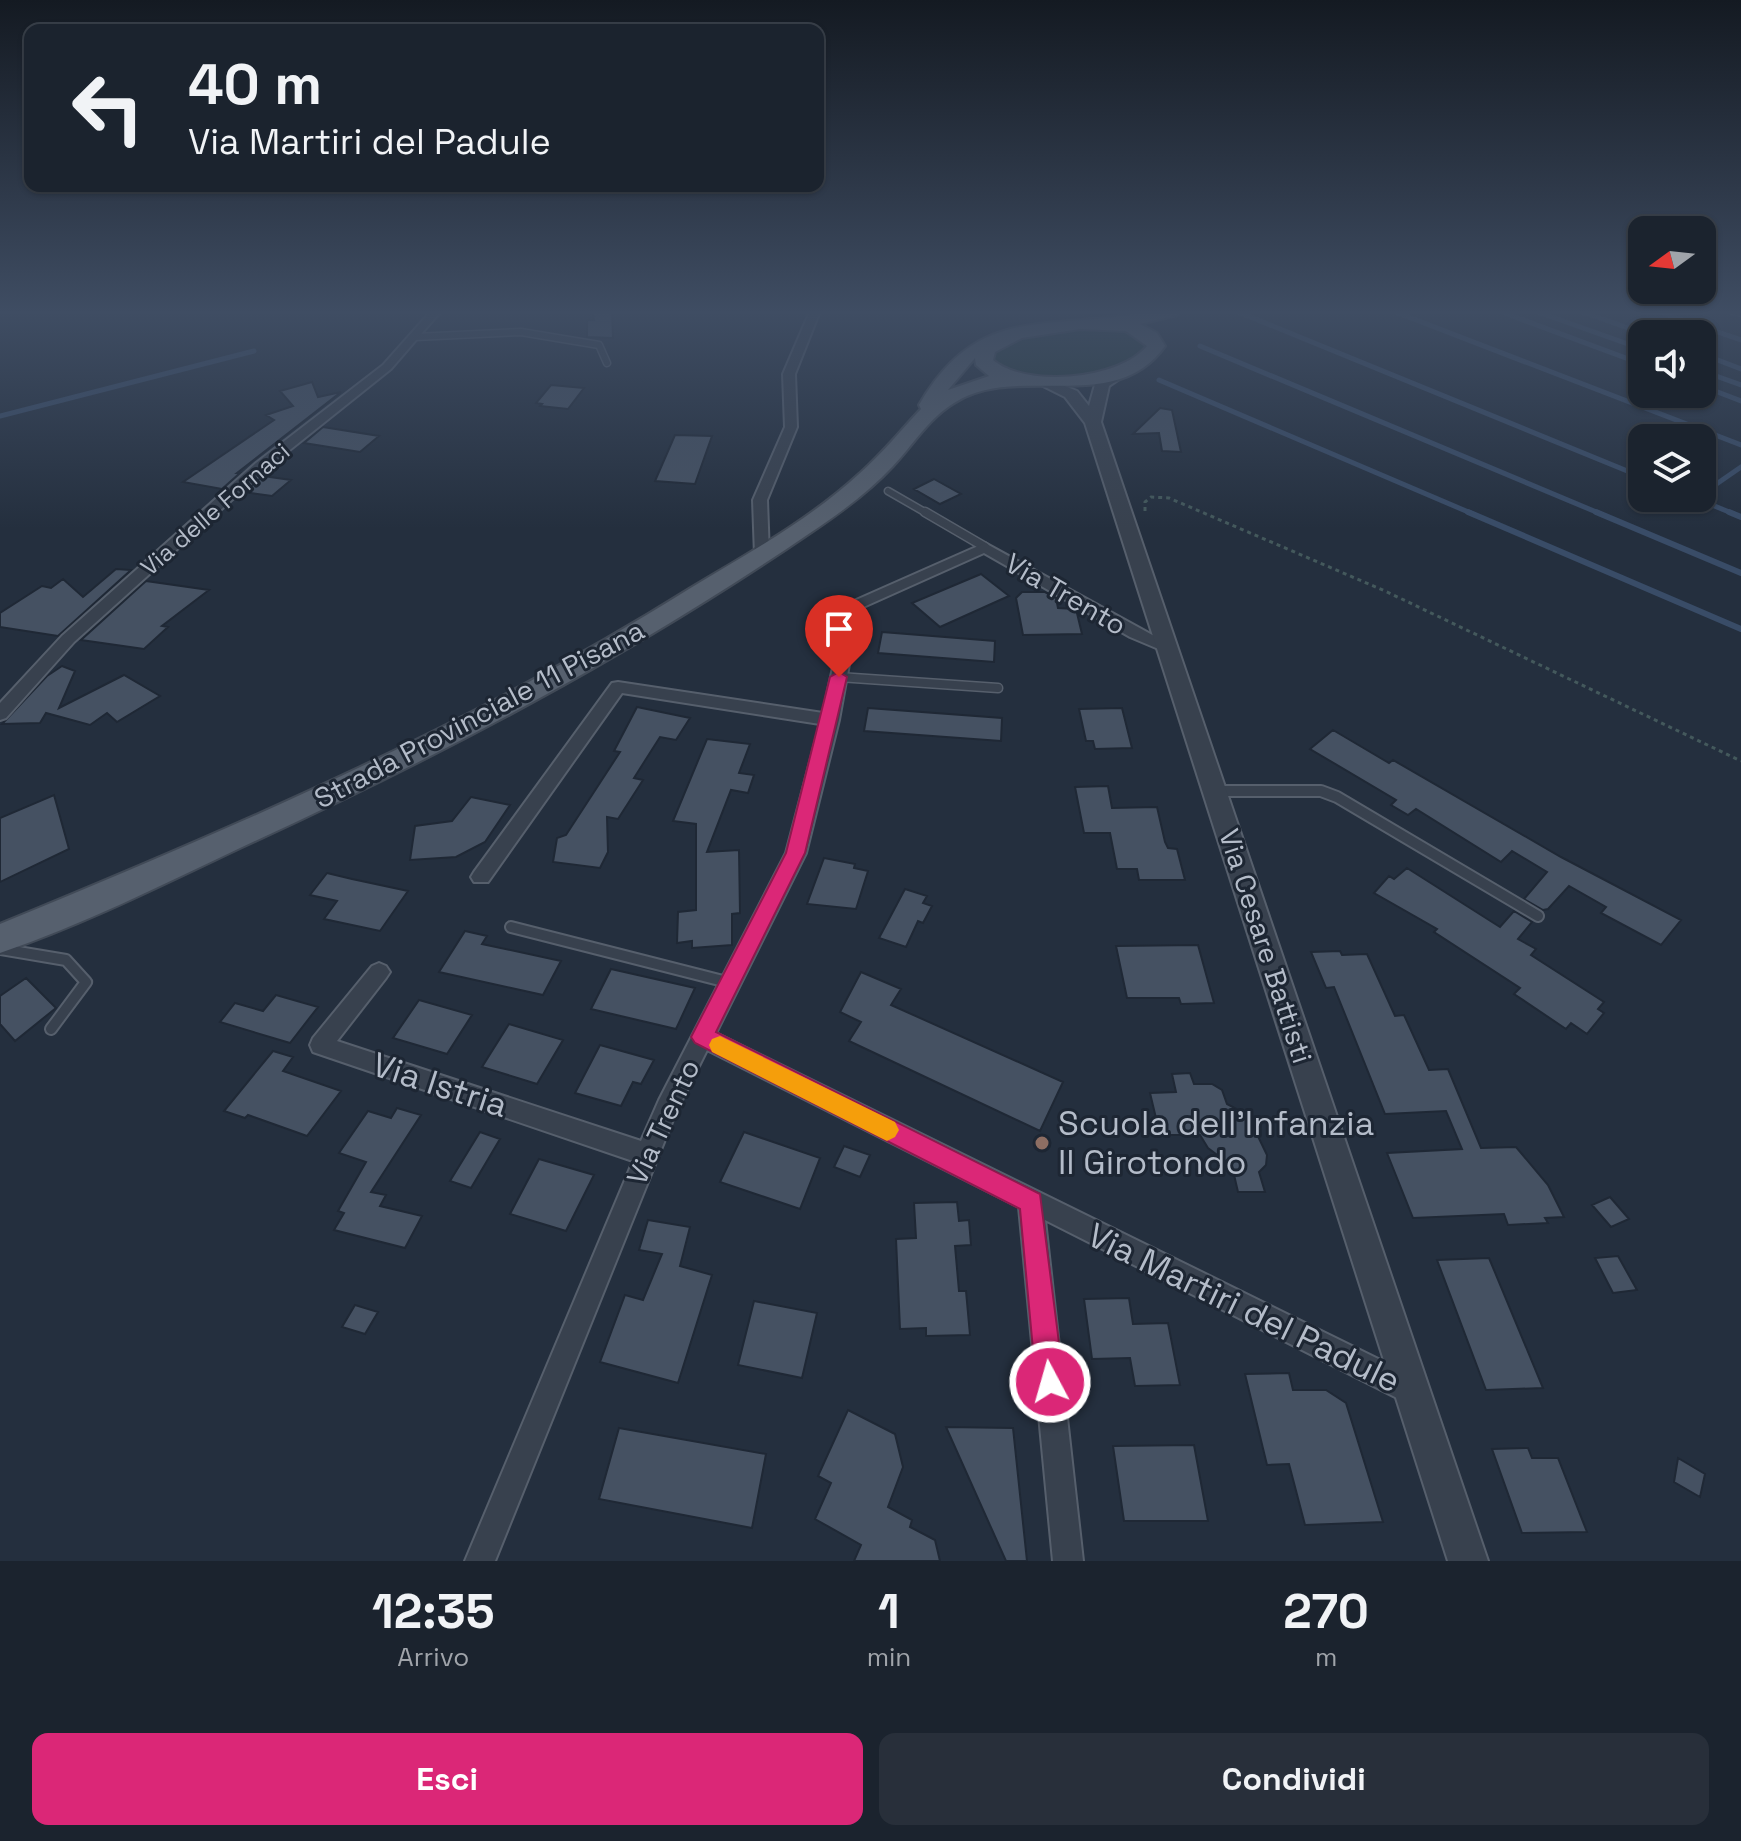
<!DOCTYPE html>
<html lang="it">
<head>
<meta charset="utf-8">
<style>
	:root { --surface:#1b232e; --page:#282f3a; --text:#f1f3f6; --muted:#a0a4aa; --line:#39404a; --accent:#db2777 }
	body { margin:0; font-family:"Space Grotesk",sans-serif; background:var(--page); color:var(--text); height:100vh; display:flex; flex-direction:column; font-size:30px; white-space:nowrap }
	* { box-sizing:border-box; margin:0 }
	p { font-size:26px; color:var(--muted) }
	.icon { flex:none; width:44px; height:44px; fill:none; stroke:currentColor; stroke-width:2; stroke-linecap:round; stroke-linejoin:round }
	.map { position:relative; height:1561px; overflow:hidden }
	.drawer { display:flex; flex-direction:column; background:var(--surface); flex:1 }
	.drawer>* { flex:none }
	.guide { position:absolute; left:24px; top:24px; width:800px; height:168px; border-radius:16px; box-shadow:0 2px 6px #0004,0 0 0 2px var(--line); background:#1b232e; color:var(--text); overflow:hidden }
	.needle { width:52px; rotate:255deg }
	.buttons { position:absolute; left:1628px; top:216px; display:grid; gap:16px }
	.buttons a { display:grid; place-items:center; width:88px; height:88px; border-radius:16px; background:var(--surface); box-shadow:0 2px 6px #0004,0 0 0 2px var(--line); font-size:40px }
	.pin { position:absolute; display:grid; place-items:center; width:68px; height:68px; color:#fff; margin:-82px -34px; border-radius:50% 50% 50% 0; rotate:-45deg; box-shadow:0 0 8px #0007 }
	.pin .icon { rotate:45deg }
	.me { position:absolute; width:88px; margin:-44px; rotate:354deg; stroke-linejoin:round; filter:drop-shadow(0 0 6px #0008) }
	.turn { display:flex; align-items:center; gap:28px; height:168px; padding:0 32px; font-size:36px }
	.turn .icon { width:104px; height:104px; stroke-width:2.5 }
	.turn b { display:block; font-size:56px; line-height:68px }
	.eta { display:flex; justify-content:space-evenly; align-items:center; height:136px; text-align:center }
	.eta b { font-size:48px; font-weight:600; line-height:56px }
	.cta { display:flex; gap:16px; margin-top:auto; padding:16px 32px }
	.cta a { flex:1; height:92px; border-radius:16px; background:var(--accent); color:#fff; font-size:32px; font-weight:600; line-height:92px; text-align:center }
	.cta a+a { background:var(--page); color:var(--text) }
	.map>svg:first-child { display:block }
	.green { fill:#263c3f }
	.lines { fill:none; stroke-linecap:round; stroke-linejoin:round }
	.stream-far1 { stroke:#394c67; stroke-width:5 }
	.stream { stroke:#394c67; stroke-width:6 }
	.building { fill:#455162; stroke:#1f2835; stroke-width:2 }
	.service-far2-casing { stroke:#565f6c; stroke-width:9 }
	.service-far1-casing { stroke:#565f6c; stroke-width:11 }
	.service-casing { stroke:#565f6c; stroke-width:14 }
	.minor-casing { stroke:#565f6c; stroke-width:4 }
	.tertiary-casing { stroke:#565f6c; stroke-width:4 }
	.primary-casing { stroke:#414a57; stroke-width:4 }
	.path { stroke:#44595c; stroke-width:3; stroke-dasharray:4 4; stroke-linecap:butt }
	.service-far2 { stroke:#38414e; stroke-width:6 }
	.service-far1 { stroke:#38414e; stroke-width:8 }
	.service { stroke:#38414e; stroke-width:10 }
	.minor { fill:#38414e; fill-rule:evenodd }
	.tertiary { fill:#38414e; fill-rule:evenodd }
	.primary { fill:#56606e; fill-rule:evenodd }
	.route { fill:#db2777; stroke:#8e194d; stroke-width:2 }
	.slow { fill:#f59e0b }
	.education-dot { fill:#8d6e63; stroke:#1d2633; stroke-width:3 }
	.labels { text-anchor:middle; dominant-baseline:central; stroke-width:6; stroke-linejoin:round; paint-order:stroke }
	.far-street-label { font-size:24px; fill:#b4bcc9; stroke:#1d2633 }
	.street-label { font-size:28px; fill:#b4bcc9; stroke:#1d2633 }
	.near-street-label { font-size:34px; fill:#b4bcc9; stroke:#1d2633 }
	.near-poi-label { font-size:34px; fill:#b4bcc9; stroke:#1d2633; text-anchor:start }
</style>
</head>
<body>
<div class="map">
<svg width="1741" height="1561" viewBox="0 0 1741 1561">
	<rect width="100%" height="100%" fill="#242f3e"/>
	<path class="green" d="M 1093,327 L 1131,331 L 1148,345 C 1122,378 1059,384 1019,375 C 1010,373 1000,366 992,361 L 995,351 L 1022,337 Z"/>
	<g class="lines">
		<path class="stream-far1" d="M 1236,311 L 1642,477
			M 1393,311 L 1741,445
			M 1499,311 L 1642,364
			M 1535,311 L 1642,349
			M 1580,311 L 1645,334
			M 1656,311 L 1741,340
			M 1200,346 L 1601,514
			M 1702,354 L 1741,369
			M 1702,371 L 1741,385
			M 1159,380 L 1473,514
			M 1702,386 L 1741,401
			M 0,416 L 254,351
			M 1702,494 L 1741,467
			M 1695,498 L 1734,514"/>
		<path class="stream" d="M 1468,512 L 1741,629
			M 1596,512 L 1741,573
			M 1729,512 L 1741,517"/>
	</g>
	<path class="building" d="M 612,311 L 613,338 L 587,337 L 587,320 L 594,320 L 593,313 Z
		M 312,382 L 318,397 L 341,392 L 237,473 L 240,473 L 222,489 L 183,482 L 274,420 L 266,415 L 293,406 L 280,391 Z
		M 551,385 L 584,388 L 568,409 L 540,406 L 542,404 L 536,403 Z
		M 1160,408 L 1172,410 L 1181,452 L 1162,451 L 1159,433 L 1133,434 Z
		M 323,427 L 379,436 L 360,452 L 304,443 Z
		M 675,435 L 712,436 L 695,484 L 655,481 Z
		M 263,476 L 291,480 L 272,496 L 244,492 Z
		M 934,479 L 961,494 L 940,504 L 914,489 Z
		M 116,569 L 131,570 L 58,636 L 0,627 L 0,613 L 42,586 L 51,588 L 63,579 L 83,597 Z
		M 981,574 L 1009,596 L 940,627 L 912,603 Z
		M 146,581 L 209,590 L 162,626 L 168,627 L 144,649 L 81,640 Z
		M 1022,592 L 1045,592 L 1056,598 L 1058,608 L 1076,609 L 1082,634 L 1023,635 L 1016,598 Z
		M 882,632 L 995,641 L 994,662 L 878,653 Z
		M 62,666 L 75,671 L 59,708 L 124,675 L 160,696 L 117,722 L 107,713 L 90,725 L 46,713 L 40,723 L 2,724 L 47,676 Z
		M 637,707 L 690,718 L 676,740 L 660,737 L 634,778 L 643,780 L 618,819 L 607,817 L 608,852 L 600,868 L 553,862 L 557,838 L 566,835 L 620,752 L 614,751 Z
		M 868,708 L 1002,718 L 1001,741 L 864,731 Z
		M 1122,708 L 1132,748 L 1095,749 L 1093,741 L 1086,741 L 1079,709 Z
		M 1333,730 L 1389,763 L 1393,760 L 1561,857 L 1681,920 L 1661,945 L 1601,913 L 1606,907 L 1569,886 L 1548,909 L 1543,910 L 1524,899 L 1547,872 L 1512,851 L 1501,862 L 1416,809 L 1408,815 L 1391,805 L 1396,800 L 1310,749 Z
		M 707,739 L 750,744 L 739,773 L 754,775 L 748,793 L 731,790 L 707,852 L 739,850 L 740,913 L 732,914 L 732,945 L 692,948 L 692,941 L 677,943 L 678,912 L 696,910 L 696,824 L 673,821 Z
		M 1108,786 L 1112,808 L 1157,807 L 1165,842 L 1168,848 L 1177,849 L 1185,880 L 1139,880 L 1137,869 L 1117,869 L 1110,833 L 1084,833 L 1075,787 Z
		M 54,795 L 69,849 L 0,882 L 0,818 Z
		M 471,797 L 510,805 L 485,842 L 456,857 L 410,860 L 415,826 L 452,821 Z
		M 824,858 L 855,864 L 854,868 L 868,871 L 856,909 L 807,904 Z
		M 1407,868 L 1500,927 L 1514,911 L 1532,922 L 1518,939 L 1536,949 L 1531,955 L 1604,1002 L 1598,1009 L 1604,1013 L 1587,1034 L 1571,1023 L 1566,1029 L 1514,994 L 1520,988 L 1434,932 L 1437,929 L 1374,893 L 1389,876 L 1394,879 Z
		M 327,873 L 352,879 L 408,891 L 380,931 L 324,919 L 337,901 L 310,895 Z
		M 905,889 L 927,896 L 923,903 L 932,906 L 923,923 L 918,921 L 906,947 L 879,938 Z
		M 465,931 L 487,936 L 482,944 L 561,961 L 543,995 L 439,972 Z
		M 1198,945 L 1214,1003 L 1181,1004 L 1179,998 L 1127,998 L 1116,946 Z
		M 1340,951 L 1342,955 L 1367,954 L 1395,1016 L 1404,1015 L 1429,1070 L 1448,1069 L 1481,1148 L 1516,1147 L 1548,1185 L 1564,1217 L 1545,1218 L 1548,1223 L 1508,1225 L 1504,1214 L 1413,1218 L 1387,1153 L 1462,1149 L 1446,1111 L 1385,1114 L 1334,987 L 1326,988 L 1311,952 Z
		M 611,969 L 695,988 L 676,1029 L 591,1009 Z
		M 861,972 L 901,989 L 891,1005 L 1063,1082 L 1040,1131 L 849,1041 L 861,1022 L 840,1012 Z
		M 26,978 L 56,1008 L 15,1041 L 0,1024 L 0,996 Z
		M 276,995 L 318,1007 L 290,1043 L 220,1022 L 235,1003 L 263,1011 Z
		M 419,1000 L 472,1015 L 447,1054 L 393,1038 Z
		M 509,1024 L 563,1040 L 537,1084 L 482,1067 Z
		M 600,1045 L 654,1060 L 641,1084 L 633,1082 L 621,1106 L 575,1093 Z
		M 273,1051 L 293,1057 L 283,1071 L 341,1091 L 307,1136 L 248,1115 L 245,1118 L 224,1111 Z
		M 1190,1073 L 1194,1084 L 1212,1084 L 1222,1090 L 1227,1104 L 1246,1114 L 1253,1126 L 1267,1155 L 1266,1165 L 1259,1172 L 1265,1192 L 1238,1192 L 1232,1166 L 1208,1148 L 1200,1135 L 1160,1135 L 1150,1093 L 1176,1092 L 1172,1074 Z
		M 397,1108 L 421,1115 L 371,1192 L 386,1195 L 380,1206 L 422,1216 L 405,1248 L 334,1230 L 344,1213 L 338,1211 L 366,1162 L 339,1153 L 368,1111 L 391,1118 Z
		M 480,1132 L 500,1139 L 471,1188 L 450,1181 Z
		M 744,1132 L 820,1158 L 800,1209 L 720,1182 Z
		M 844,1146 L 870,1155 L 860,1177 L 834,1167 Z
		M 539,1159 L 594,1175 L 566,1231 L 510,1214 Z
		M 1610,1197 L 1629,1219 L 1611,1227 L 1592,1205 Z
		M 957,1202 L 959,1221 L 969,1220 L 971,1245 L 955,1246 L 959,1291 L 966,1291 L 970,1335 L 926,1336 L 926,1328 L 900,1329 L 896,1239 L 916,1238 L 914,1203 Z
		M 648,1220 L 690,1227 L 680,1266 L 712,1275 L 678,1383 L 600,1362 L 625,1295 L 643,1300 L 662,1254 L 639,1250 Z
		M 1618,1256 L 1637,1290 L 1613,1293 L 1595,1258 Z
		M 1489,1258 L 1543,1388 L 1486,1390 L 1437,1260 Z
		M 1129,1298 L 1133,1324 L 1168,1323 L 1180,1385 L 1135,1386 L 1130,1358 L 1092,1359 L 1084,1299 Z
		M 754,1301 L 817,1313 L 802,1378 L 738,1365 Z
		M 355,1305 L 378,1312 L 365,1334 L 342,1327 Z
		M 1289,1373 L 1293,1390 L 1326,1390 L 1346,1403 L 1383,1522 L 1305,1525 L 1289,1464 L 1267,1465 L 1245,1374 Z
		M 848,1410 L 895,1434 L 903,1467 L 888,1507 L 912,1520 L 910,1527 L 935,1540 L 940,1561 L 854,1561 L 861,1545 L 815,1519 L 831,1483 L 818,1476 Z
		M 946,1427 L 1013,1428 L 1027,1561 L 1006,1561 Z
		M 619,1428 L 766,1454 L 752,1528 L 599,1499 Z
		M 1194,1445 L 1208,1521 L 1124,1521 L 1113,1446 Z
		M 1528,1448 L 1532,1458 L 1558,1458 L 1587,1532 L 1522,1533 L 1492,1449 Z
		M 1678,1458 L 1705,1474 L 1700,1497 L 1674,1482 Z"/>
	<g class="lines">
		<g class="service-far2-casing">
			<path id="service-far2" d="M 1733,311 L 1741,313
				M 415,337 L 521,332 L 599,345 L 607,363
				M 888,491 L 928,514"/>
		</g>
		<g class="service-far1-casing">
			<path id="service-far1" d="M 925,512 L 985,547
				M 839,677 L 998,688"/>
		</g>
		<g class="service-casing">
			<path id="service" d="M 1215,791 L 1321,791 L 1337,797 L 1538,916
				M 511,927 L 731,983
				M 0,949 L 66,960 L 86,982 L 51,1029"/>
		</g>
		<g class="minor-casing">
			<path id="minor" d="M 431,311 L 441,311 L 391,369 L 266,469 L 74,642 L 6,718 L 0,720 L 0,703 L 62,636 L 256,463 L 383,365 Z
				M 810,311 L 820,311 L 795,374 L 797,427 L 767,500 L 769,555 L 762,559 L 755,555 L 753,500 L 785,427 L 783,374 Z
				M 985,543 L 1176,648 L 1168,653 L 1130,637 L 984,553 L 859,609 L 839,720 L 806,853 L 716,1033 L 1421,1380 L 1425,1390 L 1421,1400 L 1411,1404 L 1401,1400 L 1045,1220 L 1083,1561 L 1053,1561 L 1019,1207 L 707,1050 L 677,1110 L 495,1561 L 465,1561 L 633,1161 L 313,1052 L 310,1045 L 313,1038 L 372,966 L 379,963 L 386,966 L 390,972 L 386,978 L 337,1041 L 641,1141 L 659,1100 L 786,853 L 820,724 L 622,693 L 488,882 L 474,882 L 471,877 L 474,872 L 612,683 L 618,682 L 823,713 L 847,604 Z"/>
		</g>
		<g class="tertiary-casing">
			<path id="tertiary" d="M 1119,367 L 1132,370 L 1109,386 L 1101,422 L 1488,1561 L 1448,1561 L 1085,423 L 1065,397 L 1035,382 L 1043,377 L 1077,391 L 1089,406 L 1096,381 Z"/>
		</g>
		<g class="primary-casing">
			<path id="primary" d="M 1149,311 L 1180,311 L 1177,315 L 1140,324 L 1157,333 L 1165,346 C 1115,417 1017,362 954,403 C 929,418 913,445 893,466 C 869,492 840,513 810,533 C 630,656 438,757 240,848 C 162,885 82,925 0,953 L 0,924 C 236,827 472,725 689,589 C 747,554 809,520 859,474 C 882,454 901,430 921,409 L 919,405 C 979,300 1051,333 1149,311 ZM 1080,329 L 1126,331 L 1147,346 C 1119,380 1026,388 993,360 L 995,352 L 1022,338 ZM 975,358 L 976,365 L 989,376 L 948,390 Z"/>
		</g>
		<path class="path" d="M 1145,511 L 1145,502 L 1151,497 L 1169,498 L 1385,591 L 1741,761"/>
		<use href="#service-far2" class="service-far2"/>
		<use href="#service-far1" class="service-far1"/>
		<use href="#service" class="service"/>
		<use href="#minor" class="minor"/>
		<use href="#tertiary" class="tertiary"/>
		<use href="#primary" class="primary"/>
	</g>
	<linearGradient id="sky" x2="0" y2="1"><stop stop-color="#141a22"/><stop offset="0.59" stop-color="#3f4d63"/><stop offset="1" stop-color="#3f4d63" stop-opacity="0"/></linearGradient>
	<rect width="1741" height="529" fill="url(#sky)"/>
	<path class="route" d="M 839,672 L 847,677 L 805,853 L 716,1032 L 1040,1194 L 1064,1382 L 1060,1392 L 1050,1396 L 1040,1392 L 1036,1382 L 1020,1209 L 695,1043 L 691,1037 L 786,853 L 830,677 Z"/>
	<path class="slow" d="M 720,1036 L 895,1122 L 899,1130 L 895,1137 L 887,1141 L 879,1137 L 712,1052 L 709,1045 L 712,1039 Z"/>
	<circle class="education-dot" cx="1042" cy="1143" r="8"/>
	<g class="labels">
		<g class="far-street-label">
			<text transform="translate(215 509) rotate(-41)">Via delle Fornaci</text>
		</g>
		<g class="street-label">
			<text transform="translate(1066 594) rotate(30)">Via Trento</text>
			<text transform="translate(479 714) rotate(-28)">Strada Provinciale 11 Pisana</text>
			<text transform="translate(1266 946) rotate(72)">Via Cesare Battisti</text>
			<text transform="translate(663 1122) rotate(-65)">Via Trento</text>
		</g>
		<g class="near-street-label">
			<text transform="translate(440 1085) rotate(18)">Via Istria</text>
			<text transform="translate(1244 1308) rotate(26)">Via Martiri del Padule</text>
		</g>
		<g class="near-poi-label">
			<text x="1058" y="1123">Scuola dell'Infanzia<tspan x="1058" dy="39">Il Girotondo</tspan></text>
		</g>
	</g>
</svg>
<div class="buttons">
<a><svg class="needle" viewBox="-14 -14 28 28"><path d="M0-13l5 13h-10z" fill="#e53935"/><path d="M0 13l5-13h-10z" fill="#a0a4aa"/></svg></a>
<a><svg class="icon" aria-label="sound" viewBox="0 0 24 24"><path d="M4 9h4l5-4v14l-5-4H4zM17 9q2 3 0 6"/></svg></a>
<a><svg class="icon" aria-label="layers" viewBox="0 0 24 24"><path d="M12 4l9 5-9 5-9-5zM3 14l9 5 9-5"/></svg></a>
</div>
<div class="pin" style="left:839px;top:677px;background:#d93025"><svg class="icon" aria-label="arrive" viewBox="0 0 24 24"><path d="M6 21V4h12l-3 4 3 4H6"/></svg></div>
<svg class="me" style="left:1050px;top:1382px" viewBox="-20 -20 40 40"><circle r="17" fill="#db2777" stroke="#fff" stroke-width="3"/><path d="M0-11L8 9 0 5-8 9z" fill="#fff"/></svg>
<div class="guide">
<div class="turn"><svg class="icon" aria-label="left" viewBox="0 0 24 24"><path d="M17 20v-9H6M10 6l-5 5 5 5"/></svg><div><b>40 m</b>Via Martiri del Padule</div></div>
</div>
</div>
<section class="drawer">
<div class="eta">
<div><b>12:35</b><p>Arrivo</p></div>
<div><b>1</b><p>min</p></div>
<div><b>270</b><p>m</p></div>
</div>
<div class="cta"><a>Esci</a><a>Condividi</a></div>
</section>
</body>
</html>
